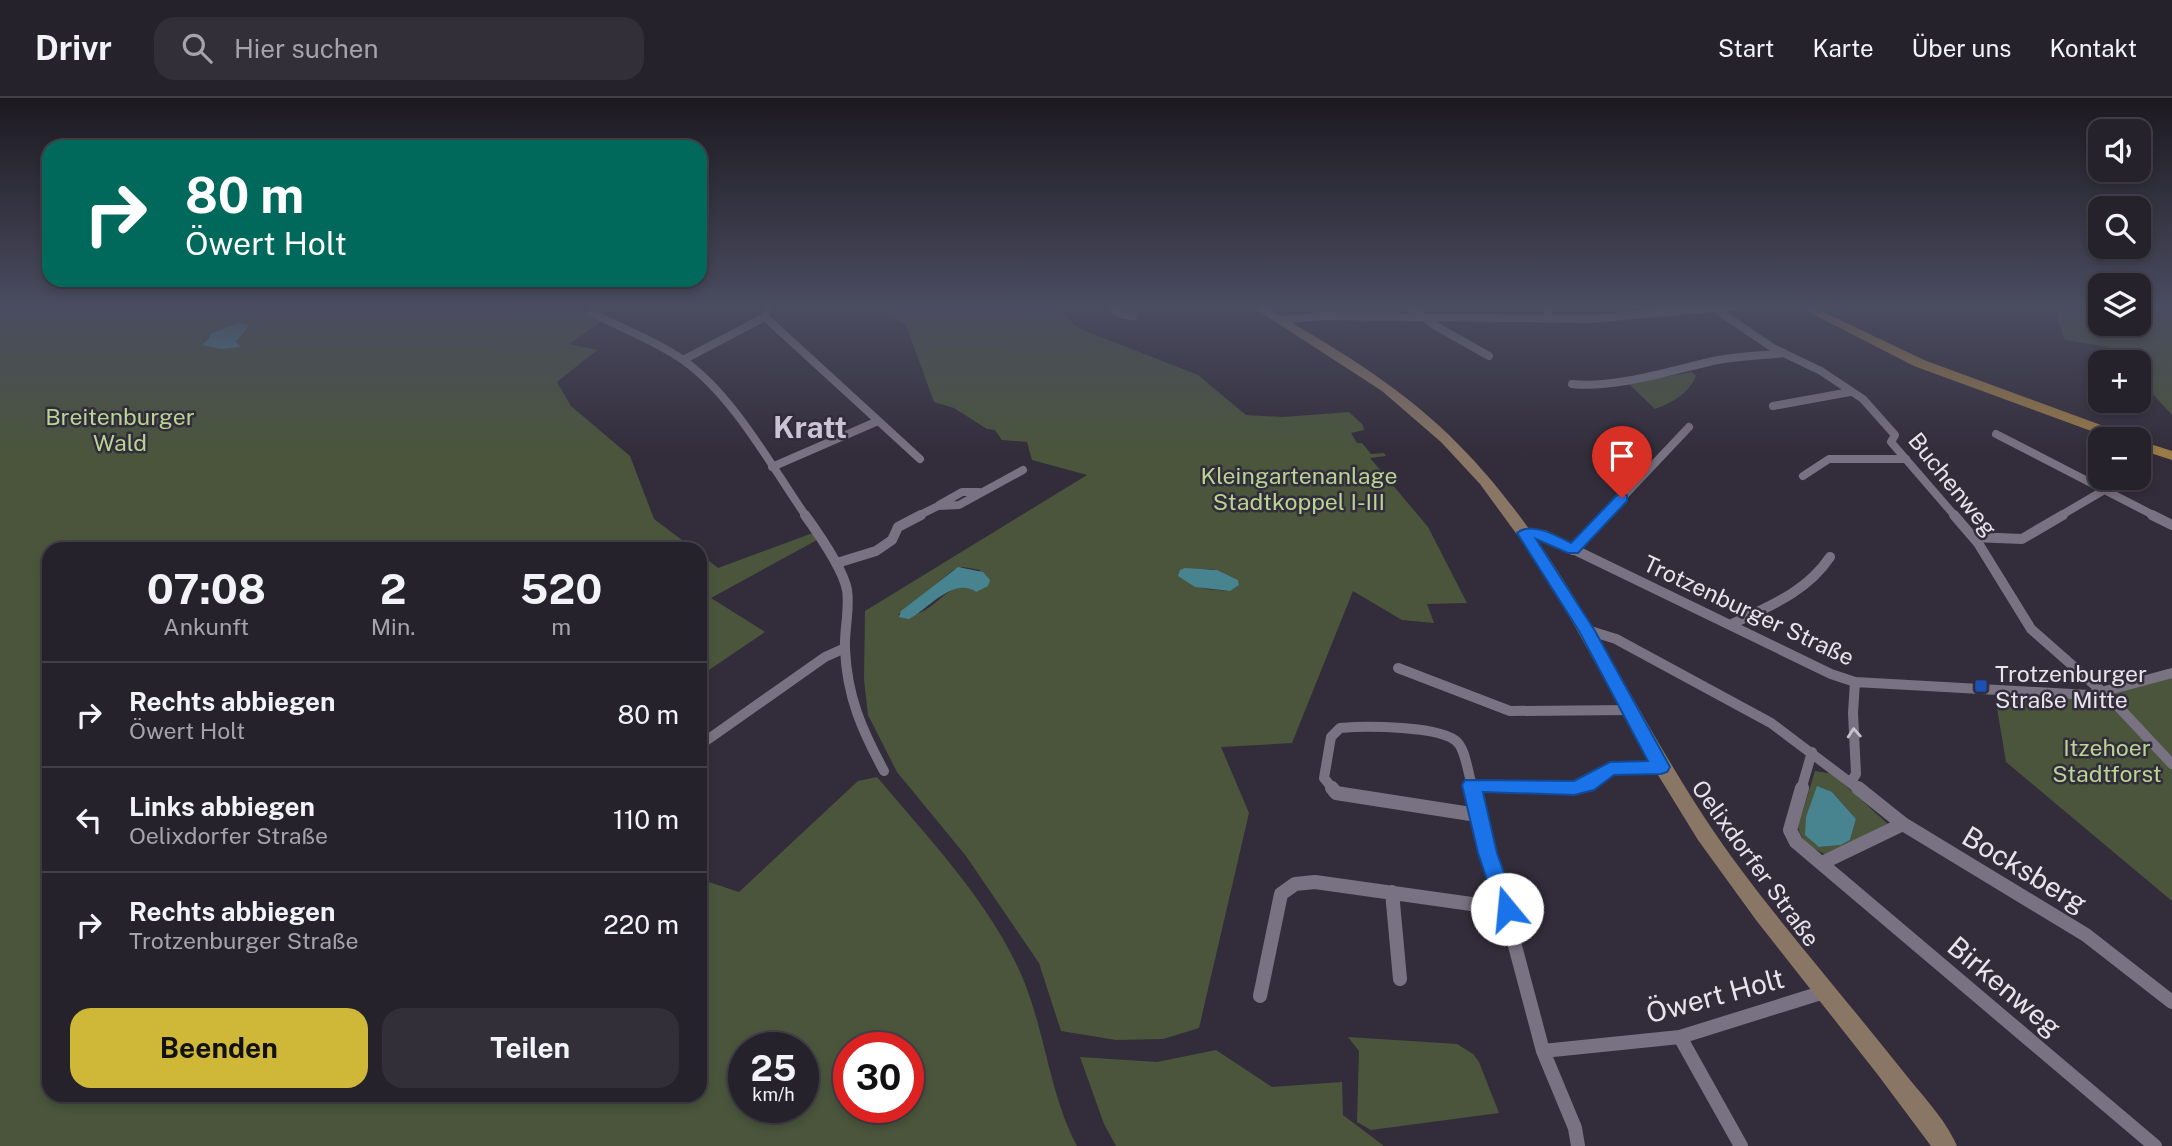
<!DOCTYPE html>
<html lang="de">
<head>
<meta charset="utf-8">
<style>
	:root { --surface:#26222c; --page:#322f38; --text:#f1f3f6; --muted:#a4a4a9; --line:#423f48; --accent:#cfb837 }
	body { margin:0; font-family:"Public Sans",sans-serif; background:var(--page); color:var(--text); height:100vh; display:flex; flex-direction:column; font-size:26px; white-space:nowrap }
	* { box-sizing:border-box; margin:0 }
	p { font-size:23px; color:var(--muted) }
	.icon { flex:none; width:38px; height:38px; fill:none; stroke:currentColor; stroke-width:2; stroke-linecap:round; stroke-linejoin:round }
	.map { position:relative; flex:1; overflow:hidden }
	.details { position:absolute; left:42px; top:444px; width:665px; height:560px; display:flex; flex-direction:column; background:var(--surface); border-radius:21px; box-shadow:0 4px 10px #0003,0 0 0 2px var(--line) }
	.details>* { flex:none }
	.hud { position:absolute; left:42px; top:42px; width:665px; height:147px; border-radius:21px; box-shadow:0 4px 10px #0003,0 0 0 2px var(--line); background:#00695c; color:#fff; overflow:hidden }
	.buttons { position:absolute; left:2088px; top:21px; display:grid; gap:14px }
	.buttons a { display:grid; place-items:center; width:63px; height:63px; border-radius:14px; background:var(--surface); box-shadow:0 4px 10px #0003,0 0 0 2px var(--line); font-size:35px }
	.speed { position:absolute; left:728px; top:934px; display:flex; gap:14px; font-size:35px; font-weight:700; text-align:center }
	.speed>* { display:grid; place-content:center; width:91px; height:91px; border-radius:50%; background:var(--surface); box-shadow:0 4px 10px #0003,0 0 0 2px var(--line); line-height:1 }
	.speed small { font-size:18px; font-weight:400 }
	.speed .limit { border:10px solid #d22; background:#fff; color:#111 }
	.pin { position:absolute; display:grid; place-items:center; width:60px; height:60px; color:#fff; margin:-72px -30px; border-radius:50% 50% 50% 0; rotate:-45deg; box-shadow:0 0 7px #0007 }
	.pin .icon { rotate:45deg }
	.me { position:absolute; width:77px; margin:-38px; rotate:343deg; stroke-linejoin:round; filter:drop-shadow(0 0 5px #0008) }
	.turn { display:flex; align-items:center; gap:24px; height:147px; padding:0 28px; font-size:32px }
	.turn .icon { width:91px; height:91px; stroke-width:2.5 }
	.turn b { display:block; font-size:49px; line-height:60px }
	.eta { display:flex; justify-content:space-evenly; align-items:center; height:119px; text-align:center }
	.eta b { font-size:42px; font-weight:700; line-height:49px }
	.primary-button { display:flex; gap:14px; margin-top:auto; padding:14px 28px }
	.primary-button a { flex:1; height:80px; border-radius:21px; background:var(--accent); color:#111; font-size:28px; font-weight:700; line-height:80px; text-align:center }
	.primary-button a+a { background:var(--page); color:var(--text) }
	ul { padding:0; list-style:none }
	li { display:flex; align-items:center; gap:21px; height:105px; padding:0 28px; border-top:2px solid var(--line) }
	li div { flex:1 }
	li b { display:block; font-size:26px }
	li em { font-style:normal }
	header { display:flex; align-items:center; gap:42px; box-sizing:border-box; height:98px; padding:0 35px; background:var(--surface); border-bottom:2px solid var(--line) }
	header strong { font-size:33px }
	nav { display:flex; gap:38px; margin-inline-start:auto; font-size:24px }
	.search { width:490px; height:63px; background:var(--page); display:flex; align-items:center; gap:18px; box-sizing:border-box; padding:0 24px; border-radius:21px; color:var(--muted); font-size:26px }
	.map>svg:first-child { display:block }
	.green { fill:#4a553c; fill-rule:evenodd }
	.water { fill:#478490 }
	.lines { fill:none; stroke-linecap:round; stroke-linejoin:round }
	.street-far2 { stroke:#797282; stroke-width:8 }
	.street-far1 { stroke:#797282; stroke-width:10 }
	.street { stroke:#797282; stroke-width:14 }
	.secondary { fill:#897665; fill-rule:evenodd }
	.primary { fill:#997a48; fill-rule:evenodd }
	.oneway { stroke:#c7c2cd }
	.route { fill:#1a73e8; stroke:#114b97; stroke-width:2 }
	.transit-dot { fill:#1a4fb4; stroke:#332d3b; stroke-width:2.5 }
	.labels { text-anchor:middle; dominant-baseline:central; stroke-width:5; stroke-linejoin:round; paint-order:stroke }
	.park-label { font-size:23px; fill:#b8d592; stroke:#332d3b }
	.street-label { font-size:23px; fill:#e8e4ed; stroke:#332d3b }
	.poi-label { font-size:23px; fill:#e8e4ed; stroke:#332d3b; text-anchor:start }
	.near-street-label { font-size:28px; fill:#e8e4ed; stroke:#332d3b }
	.district-label { font-size:30px; font-weight:bold; fill:#cbc4d6; stroke:#332d3b }
</style>
</head>
<body>
<header>
<strong>Drivr</strong>
<div class="search"><svg class="icon" aria-label="search" viewBox="0 0 24 24"><circle cx="10" cy="10" r="6"/><path d="M15 15l6 6"/></svg>Hier suchen</div>
<nav><a>Start</a><a>Karte</a><a>Über uns</a><a>Kontakt</a></nav>
</header>
<div class="map">
<svg width="2172" height="1048" viewBox="0 0 2172 1048">
	<rect width="100%" height="100%" fill="#332d3b"/>
	<path class="green" d="M 0,208 L 574,208 L 602,223 L 569,246 L 597,252 L 557,284 L 571,308 L 630,358 L 654,421 L 694,451 L 49,452 L 49,998 L 700,998 L 700,781 L 739,794 L 858,683 L 877,679 C 929,741 988,802 1021,876 C 1045,931 1049,995 1077,1048 L 0,1048 ZM 237,225 L 246,230 L 236,244 L 240,248 L 205,243 L 210,239 L 210,236 ZM 744,950 L 803,950 L 803,1010 L 744,1010 ZM 849,950 L 908,950 L 908,1010 L 849,1010 Z
		M 875,208 L 1059,208 L 1072,225 L 1083,232 L 1198,277 L 1246,317 L 1283,319 L 1349,314 L 1363,327 L 1364,332 L 1351,335 L 1357,345 L 1362,345 L 1371,356 L 1384,355 L 1386,358 L 1370,360 L 1428,429 L 1467,505 L 1427,506 L 1434,525 L 1402,522 L 1353,493 L 1292,645 L 1221,649 L 1249,715 L 1199,930 L 1163,941 L 1116,942 L 1061,933 L 1039,865 L 966,758 L 897,674 L 868,617 L 864,582 L 865,513 L 1087,377 L 1032,362 L 1027,344 L 1002,342 L 995,332 L 987,331 L 954,310 L 934,304 L 906,227 ZM 963,469 L 980,472 L 976,494 C 952,477 937,512 916,516 C 911,517 904,517 898,517 L 953,472 ZM 1182,471 L 1213,471 L 1238,482 L 1239,487 L 1229,493 C 1211,491 1187,493 1182,471 Z
		M 2053,208 L 2100,208 L 2100,226 L 2138,226 L 2139,208 L 2172,208 L 2172,317 L 2139,281 L 2138,264 L 2122,264 L 2108,249 L 2065,242 Z
		M 1692,274 L 1696,278 C 1689,295 1672,305 1655,311 L 1628,285 Z
		M 813,435 L 817,442 L 711,500 L 765,534 L 700,578 L 700,456 L 718,470 Z
		M 2172,577 L 2172,803 L 2006,664 L 1995,598 L 2092,599 Z
		M 1815,673 L 1833,676 L 1890,728 L 1825,756 C 1812,750 1802,745 1798,729 ZM 1832,694 L 1856,721 L 1850,742 L 1841,747 L 1819,749 Z
		M 1348,939 L 1457,946 L 1473,956 L 1479,964 L 1499,1015 L 1371,1032 L 1357,1024 L 1359,953 Z
		M 1216,952 L 1272,989 L 1342,984 L 1343,1017 L 1384,1048 L 1116,1048 L 1104,1026 L 1080,959 L 1157,964 Z"/>
	<path class="water" d="M 237,225 L 249,227 L 236,244 L 241,249 L 221,251 L 202,247 L 210,239 L 210,236 Z
		M 958,469 L 983,474 L 990,482 L 988,488 L 976,494 C 954,478 928,511 909,521 L 899,519 L 901,513 Z
		M 1185,470 L 1217,472 L 1238,482 L 1239,487 L 1230,493 L 1195,489 L 1178,478 L 1180,472 Z
		M 1817,688 L 1832,694 L 1856,721 L 1850,742 L 1841,747 L 1819,749 L 1805,737 L 1806,719 Z"/>
	<g class="lines">
		<path class="street-far2" d="M 1107,208 L 1121,216 L 1133,218
			M 1410,208 L 1434,227 L 1489,258
			M 1544,208 L 1551,220
			M 1714,210 L 1773,250 L 1821,273 L 1863,301 L 1895,337 L 1891,344 L 1955,418
			M 592,215 C 621,230 656,243 683,262 C 734,298 771,368 806,418
			M 765,219 L 920,361
			M 1280,222 L 1323,218 L 1590,221 L 1735,208
			M 683,262 L 765,219 L 769,208
			M 1572,286 C 1611,291 1670,273 1709,264 C 1733,258 1759,258 1784,255
			M 1773,308 L 1850,294
			M 1996,336 L 2155,418
			M 772,369 L 878,323
			M 1803,378 L 1829,361 L 1906,361
			M 939,407 L 962,394 L 979,394
			M 918,418 L 938,408 L 959,407 L 1023,372
			M 1605,418 L 1689,329
			M 2060,418 L 2106,391"/>
		<path class="street-far1" d="M 805,417 C 818,435 843,470 847,492 C 850,511 844,532 845,551 C 847,599 862,632 884,673
			M 1954,417 L 1978,445 L 2031,531 L 2114,604 L 2172,666
			M 2152,417 L 2172,427
			M 1524,435 L 1544,437 L 1831,576 L 1855,584 L 2090,597 L 2172,575
			M 1973,439 L 2022,441 L 2063,417
			M 1573,452 L 1606,417
			M 837,465 L 876,453 L 892,442 L 898,429 L 921,417
			M 1730,527 C 1767,509 1806,495 1830,459
			M 1587,532 L 1616,541 L 1771,625 L 1860,692
			M 1398,570 L 1510,613 L 1629,612
			M 700,647 L 825,559 L 845,550
			M 1851,684 L 1856,676 L 1853,615 L 1855,584
			M 1334,692 L 1324,680 L 1331,639 L 1340,630 C 1363,628 1443,627 1458,645 C 1466,654 1468,676 1472,687
			M 1473,692 L 1472,687 L 1574,690 L 1587,687 L 1610,670 L 1661,669
			M 1801,692 L 1812,654"/>
		<path class="street" d="M 1332,690 L 1336,695 L 1477,717
			M 1473,690 L 1543,953 L 1680,939 L 1824,894
			M 1802,690 L 1790,732 L 1796,744 L 2155,1048
			M 1858,690 L 1903,726 L 2086,837 L 2172,904
			M 1822,765 L 1903,726
			M 1392,794 L 1400,881
			M 1260,898 L 1281,796 L 1295,786 L 1315,784 L 1507,811
			M 1680,939 L 1741,1048
			M 1543,953 L 1575,1030 L 1578,1048"/>
		<path class="secondary" d="M 1251,208 L 1263,208 C 1329,246 1394,284 1449,337 C 1577,461 1636,633 1742,773 C 1793,841 1849,905 1902,972 C 1920,995 1945,1020 1957,1048 L 1931,1048 L 1878,977 L 1756,822 L 1698,742 L 1658,677 L 1545,475 L 1480,386 L 1441,344 L 1382,293 Z"/>
		<path class="primary" d="M 1797,208 L 1811,208 L 1924,262 L 2131,338 L 2133,341 L 2113,341 L 1914,268 Z
			M 2138,342 L 2172,353 L 2172,362 L 2138,351 Z"/>
	</g>
	<defs><path id="oneway-chevron" d="M-2-3.5L2.5 0L-2 3.5" fill="none" stroke-width="1.6" stroke-linecap="round" stroke-linejoin="round" transform="scale(1.75)"/></defs>
	<use class="oneway" href="#oneway-chevron" transform="translate(1854 635) rotate(-94)"/>
	<linearGradient id="sky" x2="0" y2="1"><stop stop-color="#1c1920"/><stop offset="0.59" stop-color="#4a4c60"/><stop offset="1" stop-color="#4a4c60" stop-opacity="0"/></linearGradient>
	<rect width="2172" height="354" fill="url(#sky)"/>
	<path class="route" d="M 1622,396 L 1627,397 L 1627,403 L 1578,455 L 1568,455 L 1536,441 L 1595,533 L 1670,669 L 1667,674 L 1661,676 L 1614,677 L 1594,692 L 1574,697 L 1483,694 L 1497,755 L 1517,811 L 1514,817 L 1507,820 L 1500,817 L 1497,811 L 1478,755 L 1462,687 L 1465,682 L 1574,683 L 1610,664 L 1648,663 L 1579,533 L 1517,435 C 1531,423 1557,438 1571,445 L 1617,397 Z"/>
	<rect class="transit-dot" x="1974" y="581" width="14" height="14" rx="3.5"/>
	<g class="labels">
		<g class="park-label">
			<text x="120" y="318">Breitenburger<tspan x="120" dy="26">Wald</tspan></text>
			<text x="1299" y="377">Kleingartenanlage<tspan x="1299" dy="26">Stadtkoppel I-III</tspan></text>
			<text x="2107" y="649">Itzehoer<tspan x="2107" dy="26">Stadtforst</tspan></text>
		</g>
		<g class="street-label">
			<text transform="translate(1953 386) rotate(51)">Buchenweg</text>
			<text transform="translate(1749 512) rotate(25)">Trotzenburger Straße</text>
			<text transform="translate(1756 765) rotate(54)">Oelixdorfer Straße</text>
		</g>
		<g class="poi-label">
			<text x="1995" y="575">Trotzenburger<tspan x="1995" dy="26">Straße Mitte</tspan></text>
		</g>
		<g class="near-street-label">
			<text transform="translate(2025 771) rotate(31)">Bocksberg</text>
			<text transform="translate(2005 888) rotate(40)">Birkenweg</text>
			<text transform="translate(1715 897) rotate(-15)">Öwert Holt</text>
		</g>
		<g class="district-label">
			<text x="810" y="329">Kratt</text>
		</g>
	</g>
</svg>
<div class="buttons">
<a><svg class="icon" aria-label="sound" viewBox="0 0 24 24"><path d="M4 9h4l5-4v14l-5-4H4zM17 9q2 3 0 6"/></svg></a>
<a><svg class="icon" aria-label="search" viewBox="0 0 24 24"><circle cx="10" cy="10" r="6"/><path d="M15 15l6 6"/></svg></a>
<a><svg class="icon" aria-label="layers" viewBox="0 0 24 24"><path d="M12 4l9 5-9 5-9-5zM3 14l9 5 9-5"/></svg></a>
<a>+</a>
<a>−</a>
</div>
<div class="speed"><div>25<small>km/h</small></div><div class="limit">30</div></div>
<div class="pin" style="left:1622px;top:400px;background:#d93025"><svg class="icon" aria-label="arrive" viewBox="0 0 24 24"><path d="M6 21V4h12l-3 4 3 4H6"/></svg></div>
<svg class="me" style="left:1507px;top:811px" viewBox="-20 -20 40 40"><circle r="19" fill="#fff"/><path d="M0-13L10 11 0 6-10 11z" fill="#1a73e8"/></svg>
<div class="hud">
<div class="turn"><svg class="icon" aria-label="right" viewBox="0 0 24 24"><path d="M7 20v-9h11M14 6l5 5-5 5"/></svg><div><b>80 m</b>Öwert Holt</div></div>
</div>
<section class="details">
<div class="eta">
<div><b>07:08</b><p>Ankunft</p></div>
<div><b>2</b><p>Min.</p></div>
<div><b>520</b><p>m</p></div>
</div>
<ul>
<li><svg class="icon" aria-label="right" viewBox="0 0 24 24"><path d="M7 20v-9h11M14 6l5 5-5 5"/></svg><div><b>Rechts abbiegen</b><p>Öwert Holt</p></div><em>80 m</em></li>
<li><svg class="icon" aria-label="left" viewBox="0 0 24 24"><path d="M17 20v-9H6M10 6l-5 5 5 5"/></svg><div><b>Links abbiegen</b><p>Oelixdorfer Straße</p></div><em>110 m</em></li>
<li><svg class="icon" aria-label="right" viewBox="0 0 24 24"><path d="M7 20v-9h11M14 6l5 5-5 5"/></svg><div><b>Rechts abbiegen</b><p>Trotzenburger Straße</p></div><em>220 m</em></li>
</ul>
<div class="primary-button"><a>Beenden</a><a>Teilen</a></div>
</section>
</div>
</body>
</html>
